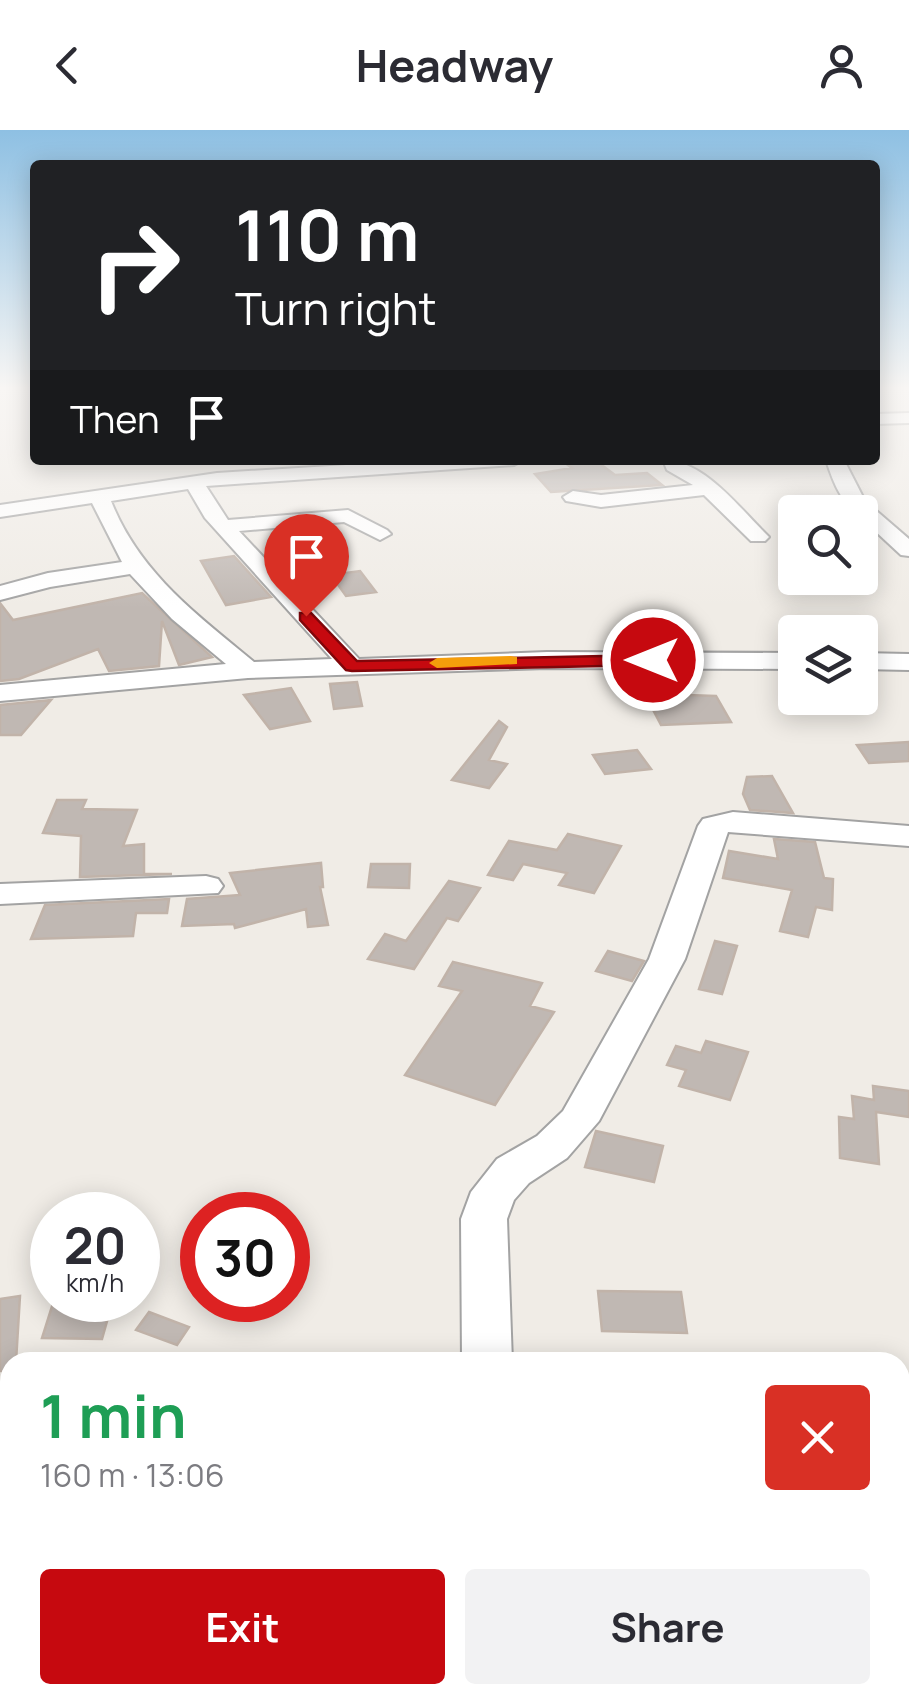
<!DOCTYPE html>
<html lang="en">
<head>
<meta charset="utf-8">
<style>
	:root { --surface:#fff; --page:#f2f2f3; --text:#2b2b33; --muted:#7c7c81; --accent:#c6090f }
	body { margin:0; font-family:Manrope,sans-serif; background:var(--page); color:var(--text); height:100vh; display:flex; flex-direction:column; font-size:38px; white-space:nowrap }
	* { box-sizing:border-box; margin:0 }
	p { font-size:32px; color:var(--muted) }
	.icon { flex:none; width:55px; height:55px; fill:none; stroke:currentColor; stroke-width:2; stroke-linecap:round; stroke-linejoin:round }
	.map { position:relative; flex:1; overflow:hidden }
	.sheet { position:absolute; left:0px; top:1222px; width:910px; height:352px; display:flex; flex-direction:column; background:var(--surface); border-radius:30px 30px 0 0; box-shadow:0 5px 25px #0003 }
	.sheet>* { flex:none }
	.guide { position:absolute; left:30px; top:30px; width:850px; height:305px; border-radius:10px; box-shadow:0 5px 25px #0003; background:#202124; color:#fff; overflow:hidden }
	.controls { position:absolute; left:778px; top:365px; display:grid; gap:20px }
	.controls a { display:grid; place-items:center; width:100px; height:100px; border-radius:10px; background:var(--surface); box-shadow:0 5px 25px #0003; font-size:50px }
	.speed { position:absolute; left:30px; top:1062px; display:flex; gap:20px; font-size:50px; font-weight:700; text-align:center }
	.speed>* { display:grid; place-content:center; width:130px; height:130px; border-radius:50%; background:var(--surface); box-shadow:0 5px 25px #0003; line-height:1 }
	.speed small { font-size:25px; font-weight:400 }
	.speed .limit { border:15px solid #d22; background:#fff; color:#111 }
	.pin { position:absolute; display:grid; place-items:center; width:85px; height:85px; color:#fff; margin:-102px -42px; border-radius:50% 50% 50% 0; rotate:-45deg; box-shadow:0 0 10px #0007 }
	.pin .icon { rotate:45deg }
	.me { position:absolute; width:110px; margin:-55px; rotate:270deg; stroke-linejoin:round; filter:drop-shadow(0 0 8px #0008) }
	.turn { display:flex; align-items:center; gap:35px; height:210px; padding:0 40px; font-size:45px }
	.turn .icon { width:130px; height:130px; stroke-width:2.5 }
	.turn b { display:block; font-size:70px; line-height:85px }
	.then { display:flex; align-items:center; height:95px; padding:0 40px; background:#0003; gap:20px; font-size:38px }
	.round { display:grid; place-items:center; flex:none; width:105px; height:105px; border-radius:10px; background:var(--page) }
	.summary { display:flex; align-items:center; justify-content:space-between; height:170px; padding:0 40px }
	h1 { font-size:60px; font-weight:700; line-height:75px; color:#1e9e55 }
	.action { display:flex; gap:20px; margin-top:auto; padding:20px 40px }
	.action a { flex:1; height:115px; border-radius:10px; background:var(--accent); color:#fff; font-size:40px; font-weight:700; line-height:115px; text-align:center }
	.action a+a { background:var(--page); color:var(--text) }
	header { display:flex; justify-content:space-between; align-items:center; height:130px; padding:0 40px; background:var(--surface); font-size:45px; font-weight:700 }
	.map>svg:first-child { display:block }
	.building { fill:#c0b8b3; stroke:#c1b3a9; stroke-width:2.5 }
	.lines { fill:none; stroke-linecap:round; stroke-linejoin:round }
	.minor-casing { stroke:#a3a3a3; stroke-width:4 }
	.minor { fill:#fff; fill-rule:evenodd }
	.route { fill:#c6090f; stroke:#81060a; stroke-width:2.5 }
	.slow { fill:#f59e0b }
</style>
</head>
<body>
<header><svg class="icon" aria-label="back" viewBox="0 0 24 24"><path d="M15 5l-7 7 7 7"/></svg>Headway<svg class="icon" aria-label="person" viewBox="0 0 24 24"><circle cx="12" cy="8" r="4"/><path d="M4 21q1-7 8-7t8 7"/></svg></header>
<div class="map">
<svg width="909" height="1574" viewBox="0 0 909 1574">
	<rect width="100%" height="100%" fill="#f0ece6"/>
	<path class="building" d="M 561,330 L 595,330 L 615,345 L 647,343 L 662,355 L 551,362 L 535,344 L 572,338 Z
		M 234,426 L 271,467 L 226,475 L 201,431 Z
		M 360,441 L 376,462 L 346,466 L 331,445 Z
		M 142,463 L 212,527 L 179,535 L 162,491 L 159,536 L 109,541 L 98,519 L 19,549 L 0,551 L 0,473 L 13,490 Z
		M 357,552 L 362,576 L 334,579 L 330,554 Z
		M 291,558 L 310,591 L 270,599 L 244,565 Z
		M 686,565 L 716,566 L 731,592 L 661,595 L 648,570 Z
		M 51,570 L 21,605 L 0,605 L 0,575 Z
		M 499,591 L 507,597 L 489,630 L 507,634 L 489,658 L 452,650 Z
		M 909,612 L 909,631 L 869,633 L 857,615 Z
		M 637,620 L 651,639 L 605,644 L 593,625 Z
		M 772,646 L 793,683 L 750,680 L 743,664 L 747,647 Z
		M 57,670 L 86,670 L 82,679 L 137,680 L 123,716 L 144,714 L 144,744 L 172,744 L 80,747 L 81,706 L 43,703 Z
		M 568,704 L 621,716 L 594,763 L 559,755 L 567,743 L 523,734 L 513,750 L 488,745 L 509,711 L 557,720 Z
		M 774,709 L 815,712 L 824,748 L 833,749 L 832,780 L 816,777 L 808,807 L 780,801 L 792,760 L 723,748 L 729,721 L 778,729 Z
		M 321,733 L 323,757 L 320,757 L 328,795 L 308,797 L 306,779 L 235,798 L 234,794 L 182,796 L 187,769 L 240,765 L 230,743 Z
		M 371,734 L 410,734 L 409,758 L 368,757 Z
		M 449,751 L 480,758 L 458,791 L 447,788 L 414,839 L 368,829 L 385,804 L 406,811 Z
		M 169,769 L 167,783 L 136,783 L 133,806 L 31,809 L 45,775 Z
		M 715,811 L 737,816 L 722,864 L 699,859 Z
		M 608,821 L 644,831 L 632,851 L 596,841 Z
		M 453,832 L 542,853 L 530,876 L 554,882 L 495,975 L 405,945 L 462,861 L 439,856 Z
		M 706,911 L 748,922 L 730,970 L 679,956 L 686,940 L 667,935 L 676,916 L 701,923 Z
		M 873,956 L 909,961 L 909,987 L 876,982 L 879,1034 L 840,1028 L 839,987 L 854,989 L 852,966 L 874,970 Z
		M 596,1001 L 663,1016 L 654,1052 L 585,1037 Z
		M 598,1161 L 681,1162 L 687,1203 L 602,1201 Z
		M 20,1166 L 16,1232 L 10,1232 L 10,1241 L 0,1241 L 0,1169 Z
		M 54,1170 L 113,1170 L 102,1209 L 42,1208 Z
		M 149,1182 L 189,1197 L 177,1215 L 136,1200 Z"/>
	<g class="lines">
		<g class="minor-casing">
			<path id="minor" d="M 909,283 L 909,293 L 875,294 L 875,284 Z
				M 427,330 L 523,330 L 514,335 L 206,356 L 228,390 L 348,380 L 387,400 L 391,404 L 380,410 L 344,392 L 239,401 L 359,529 L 547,522 L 795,523 L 795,539 L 547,538 L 248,548 L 0,571 L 0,555 L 226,534 L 172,489 L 130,444 L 50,457 L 0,470 L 0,456 L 48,443 L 122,432 L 92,373 L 0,387 L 0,375 L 217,343 ZM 188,359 L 205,388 L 332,529 L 254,532 C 196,484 139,442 111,371 Z
				M 663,330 C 703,330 737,375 765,403 L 769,407 L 765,411 L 751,411 L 704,365 L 601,377 L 566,371 L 563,367 L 573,361 L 601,365 L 693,355 L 667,340 Z
				M 826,330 L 844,330 L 865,371 L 909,409 L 909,426 L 901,425 L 860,387 L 860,382 C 841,376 832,348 826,330 Z
				M 860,523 L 909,524 L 909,540 L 860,539 Z
				M 733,682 L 909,696 L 909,716 L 728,702 L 685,829 L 599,991 L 567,1028 L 529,1053 L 514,1070 L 507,1089 L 512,1232 L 462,1232 L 461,1089 L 471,1062 L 497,1029 L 537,1006 L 563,981 L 649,829 L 698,696 L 703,689 Z
				M 206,746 L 218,749 L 223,756 L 218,763 L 0,774 L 0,754 Z
				M 445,1565 L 510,1565 L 506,1574 L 441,1574 Z"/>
		</g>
		<use href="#minor" class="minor"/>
	</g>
	<linearGradient id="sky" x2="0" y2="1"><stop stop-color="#8ec0e3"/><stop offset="0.54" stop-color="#f8f6f4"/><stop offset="1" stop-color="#f8f6f4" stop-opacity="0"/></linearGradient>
	<rect width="909" height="478" fill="url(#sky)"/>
	<path class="route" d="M 300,483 L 311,483 L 357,531 L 653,525 L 662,530 L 653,535 L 352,541 L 346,540 L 300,490 Z"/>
	<path class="slow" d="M 511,526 L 517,527 L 517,534 L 437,538 L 429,533 L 437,528 Z"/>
</svg>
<div class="controls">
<a><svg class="icon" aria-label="search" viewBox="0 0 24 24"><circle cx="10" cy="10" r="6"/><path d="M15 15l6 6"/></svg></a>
<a><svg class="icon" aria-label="layers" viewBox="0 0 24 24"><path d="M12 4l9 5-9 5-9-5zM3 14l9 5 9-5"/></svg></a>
</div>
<div class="speed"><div>20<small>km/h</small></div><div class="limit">30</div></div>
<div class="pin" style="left:306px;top:486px;background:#d93025"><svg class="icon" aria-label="arrive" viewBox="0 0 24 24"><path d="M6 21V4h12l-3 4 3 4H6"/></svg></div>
<svg class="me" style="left:653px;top:530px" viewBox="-20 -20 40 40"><circle r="17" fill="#c6090f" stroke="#fff" stroke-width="3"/><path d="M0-11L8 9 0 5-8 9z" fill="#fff"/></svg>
<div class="guide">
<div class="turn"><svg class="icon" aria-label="right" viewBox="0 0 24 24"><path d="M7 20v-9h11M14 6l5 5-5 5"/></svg><div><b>110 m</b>Turn right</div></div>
<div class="then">Then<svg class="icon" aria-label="arrive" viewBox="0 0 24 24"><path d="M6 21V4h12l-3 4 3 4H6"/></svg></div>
</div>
<section class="sheet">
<div class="summary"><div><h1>1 min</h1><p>160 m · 13:06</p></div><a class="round" style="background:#d93025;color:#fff"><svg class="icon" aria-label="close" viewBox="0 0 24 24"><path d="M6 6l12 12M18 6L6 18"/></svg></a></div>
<div class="action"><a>Exit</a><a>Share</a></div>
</section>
</div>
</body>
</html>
